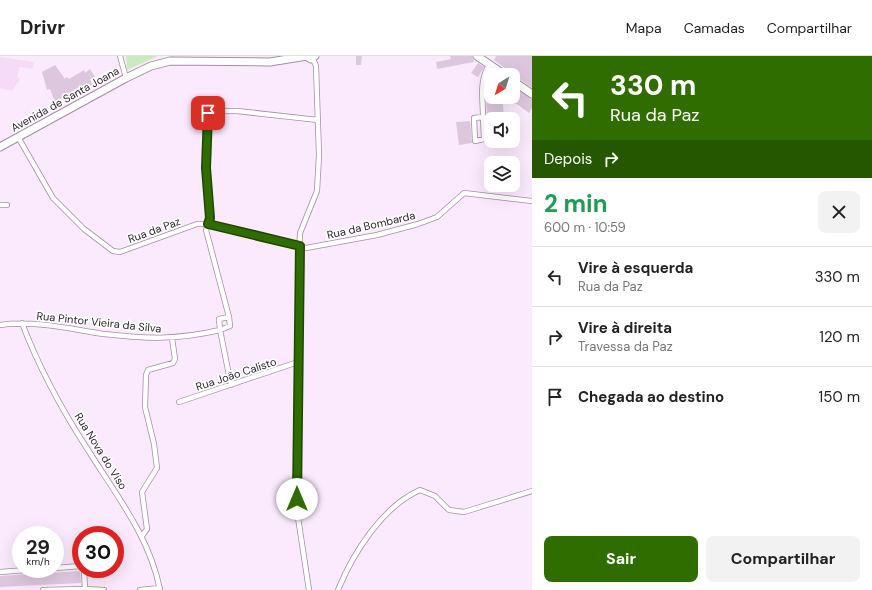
<!DOCTYPE html>
<html lang="pt">
<head>
<meta charset="utf-8">
<style>
	:root { --surface:#fff; --page:#f2f2f2; --text:#222; --muted:#767676; --line:#e0e0e0; --accent:#2f6d00 }
	body { margin:0; font-family:"DM Sans",sans-serif; background:var(--page); color:var(--text); height:100vh; display:flex; flex-direction:column; font-size:15px; white-space:nowrap }
	* { box-sizing:border-box; margin:0 }
	p { font-size:13px; color:var(--muted) }
	.icon { flex:none; width:22px; height:22px; fill:none; stroke:currentColor; stroke-width:2; stroke-linecap:round; stroke-linejoin:round }
	.map { position:relative; flex:1; overflow:hidden }
	.details { display:flex; flex-direction:column; background:var(--surface); width:340px }
	.details>* { flex:none }
	.banner { background:#2f6d00; color:#fff; overflow:hidden }
	.needle { width:26px; rotate:218deg }
	.tools { position:absolute; left:484px; top:12px; display:grid; gap:8px }
	.tools a { display:grid; place-items:center; width:36px; height:36px; border-radius:8px; background:var(--surface); box-shadow:0 4px 16px #0002; font-size:20px }
	.speed { position:absolute; left:12px; top:470px; display:flex; gap:8px; font-size:20px; font-weight:700; text-align:center }
	.speed>* { display:grid; place-content:center; width:52px; height:52px; border-radius:50%; background:var(--surface); box-shadow:0 4px 16px #0002; line-height:1 }
	.speed small { font-size:10px; font-weight:400 }
	.speed .limit { border:6px solid #d22; background:#fff; color:#111 }
	.pin { position:absolute; display:grid; place-items:center; width:34px; height:34px; color:#fff; margin:-17px; border-radius:8px; box-shadow:0 2px 6px #0006 }
	.me { position:absolute; width:44px; margin:-22px; rotate:0deg; stroke-linejoin:round; filter:drop-shadow(0 0 3px #0008) }
	.turn { display:flex; align-items:center; gap:14px; height:84px; padding:0 12px; font-size:18px }
	.turn .icon { width:52px; height:52px; stroke-width:2.5 }
	.turn b { display:block; font-size:28px; line-height:34px }
	.then { display:flex; align-items:center; height:38px; padding:0 12px; background:#0003; gap:8px; font-size:15px }
	.round { display:grid; place-items:center; flex:none; width:42px; height:42px; border-radius:8px; background:var(--page) }
	.summary { display:flex; align-items:center; justify-content:space-between; height:68px; padding:0 12px }
	h1 { font-size:24px; font-weight:700; line-height:30px; color:#1e9e55 }
	.action { display:flex; gap:8px; margin-top:auto; padding:8px 12px }
	.action a { flex:1; height:46px; border-radius:8px; background:var(--accent); color:#fff; font-size:16px; font-weight:700; line-height:46px; text-align:center }
	.action a+a { background:var(--page); color:var(--text) }
	ul { padding:0; list-style:none }
	li { display:flex; align-items:center; gap:12px; height:60px; padding:0 12px; border-top:1px solid var(--line) }
	li div { flex:1 }
	li b { display:block; font-size:15px }
	li em { font-style:normal }
	header { display:flex; align-items:center; gap:24px; box-sizing:border-box; height:56px; padding:0 20px; background:var(--surface); border-bottom:1px solid var(--line) }
	header strong { font-size:19px }
	nav { display:flex; gap:22px; margin-inline-start:auto; font-size:14px }
	main { display:flex; flex:1; min-height:0 }
	.map>svg:first-child { display:block }
	.built { fill:#f6dbf9 }
	.green { fill:#cbebbe }
	.building { fill:#ddc7de }
	.lines { fill:none; stroke-linecap:round; stroke-linejoin:round }
	.street-casing { stroke:#a38ea4; stroke-width:6 }
	.secondary-casing { stroke:#a38ea4; stroke-width:9 }
	.street { stroke:#fff; stroke-width:4.5 }
	.secondary { stroke:#fff; stroke-width:7 }
	.route-casing { stroke:#1f4700; stroke-width:10 }
	.route { stroke:#2f6d00; stroke-width:7 }
	.labels { text-anchor:middle; dominant-baseline:central; stroke-width:3.5; stroke-linejoin:round; paint-order:stroke }
	.street-label { font-size:11px; fill:#251d26; stroke:#fff }
</style>
</head>
<body>
<header>
<strong>Drivr</strong>
<nav><a>Mapa</a><a>Camadas</a><a>Compartilhar</a></nav>
</header>
<main>
<div class="map">
<svg width="532" height="534" viewBox="0 0 532 534">
	<rect width="100%" height="100%" fill="#fbeafd"/>
	<path class="built" d="M 0,1 L 34,6 L 33,13 L 20,11 L 17,21 L 20,23 L 12,35 L 0,32 Z"/>
	<path class="green" d="M 126,0 L 158,0 L 127,14 Z"/>
	<path class="building" d="M 356,0 L 362,0 L 361,9 L 356,9 Z
		M 450,0 L 472,0 L 474,6 L 437,13 L 436,6 L 451,3 Z
		M 496,0 L 532,0 L 532,32 L 494,4 Z
		M 478,7 L 484,11 L 478,21 L 471,17 Z
		M 55,9 L 65,23 L 67,21 L 69,23 L 84,14 L 85,17 L 90,13 L 95,21 L 90,23 L 93,31 L 89,33 L 87,27 L 74,34 L 77,40 L 72,42 L 69,37 L 55,46 L 50,33 L 47,34 L 42,16 Z
		M 490,15 L 496,19 L 491,19 L 491,41 L 513,41 L 513,31 L 532,43 L 532,52 L 529,57 L 517,48 L 503,48 L 504,63 L 491,63 L 491,65 L 487,66 L 486,34 Z
		M 470,65 L 472,87 L 459,89 L 456,66 Z
		M 80,515 L 81,527 L 0,531 L 0,520 Z"/>
	<g class="lines">
		<g class="street-casing">
			<path id="street" d="M 120,0 L 126,22
				M 483,61 L 484,83 L 475,85 L 474,62 Z
				M 483,61 C 483,43 479,25 489,9
				M 18,81 L 53,142 L 84,173 L 113,195 L 120,196 L 197,168 L 208,168 L 306,192 L 377,179 L 418,168 L 437,161 L 464,137 L 532,145
				M 0,149 L 7,149
				M 229,261 L 219,263 L 220,274 L 230,270 L 229,261 L 206,174 L 210,162 L 206,112 L 206,59 L 210,55 L 237,55 L 318,64
				M 22,267 C 39,312 62,354 88,394 C 116,439 150,481 160,534
				M 0,269 C 34,264 70,273 104,278 C 147,283 177,284 220,274 L 231,329
				M 179,346 L 298,306
				M 142,480 L 147,473 L 142,436 L 157,412 L 154,388 L 145,351 L 146,319 L 148,314 L 173,307 L 175,303 L 172,282
				M 55,512 L 81,510
				M 84,513 L 85,534
				M 0,516 L 40,513
				M 43,534 L 85,533 L 104,534
				M 140,534 L 160,532
				M 309,534 L 297,455 L 298,306 L 301,225 L 299,197 L 300,177 L 317,135 L 319,99 L 316,10 L 313,3
				M 338,534 C 353,497 383,450 420,434 L 435,440 L 449,454 L 464,456 L 532,435"/>
		</g>
		<g class="secondary-casing">
			<path id="secondary" d="M 306,0 L 311,3 L 315,0
				M 477,0 L 505,19
				M 513,25 L 532,38
				M 0,91 L 126,22 L 151,10 L 170,5 L 270,6 L 307,0"/>
		</g>
		<use href="#street" class="street"/>
		<use href="#secondary" class="secondary"/>
	</g>
	<g class="lines">
		<g class="route-casing">
			<path id="route" d="M 208,57 L 206,112 L 210,162 L 208,168 L 300,190 L 297,443"/>
		</g>
		<use href="#route" class="route"/>
	</g>
	<g class="labels">
		<g class="street-label">
			<text transform="translate(65 43) rotate(-29)">Avenida de Santa Joana</text>
			<text transform="translate(371 169) rotate(-13)">Rua da Bombarda</text>
			<text transform="translate(154 174) rotate(-20)">Rua da Paz</text>
			<text transform="translate(99 266) rotate(6)">Rua Pintor Vieira da Silva</text>
			<text transform="translate(236 318) rotate(-18)">Rua João Calisto</text>
			<text transform="translate(101 395) rotate(58)">Rua Nova do Viso</text>
		</g>
	</g>
</svg>
<div class="tools">
<a><svg class="needle" viewBox="-14 -14 28 28"><path d="M0-13l5 13h-10z" fill="#e53935"/><path d="M0 13l5-13h-10z" fill="#767676"/></svg></a>
<a><svg class="icon" aria-label="sound" viewBox="0 0 24 24"><path d="M4 9h4l5-4v14l-5-4H4zM17 9q2 3 0 6"/></svg></a>
<a><svg class="icon" aria-label="layers" viewBox="0 0 24 24"><path d="M12 4l9 5-9 5-9-5zM3 14l9 5 9-5"/></svg></a>
</div>
<div class="speed"><div>29<small>km/h</small></div><div class="limit">30</div></div>
<div class="pin" style="left:208px;top:57px;background:#d93025"><svg class="icon" aria-label="arrive" viewBox="0 0 24 24"><path d="M6 21V4h12l-3 4 3 4H6"/></svg></div>
<svg class="me" style="left:297px;top:443px" viewBox="-20 -20 40 40"><circle r="19" fill="#fff"/><path d="M0-13L10 11 0 6-10 11z" fill="#2f6d00"/></svg>
</div>
<section class="details">
<div class="banner">
<div class="turn"><svg class="icon" aria-label="left" viewBox="0 0 24 24"><path d="M17 20v-9H6M10 6l-5 5 5 5"/></svg><div><b>330 m</b>Rua da Paz</div></div>
<div class="then">Depois<svg class="icon" aria-label="right" viewBox="0 0 24 24"><path d="M7 20v-9h11M14 6l5 5-5 5"/></svg></div>
</div>
<div class="summary"><div><h1>2 min</h1><p>600 m · 10:59</p></div><a class="round"><svg class="icon" aria-label="close" viewBox="0 0 24 24"><path d="M6 6l12 12M18 6L6 18"/></svg></a></div>
<ul>
<li><svg class="icon" aria-label="left" viewBox="0 0 24 24"><path d="M17 20v-9H6M10 6l-5 5 5 5"/></svg><div><b>Vire à esquerda</b><p>Rua da Paz</p></div><em>330 m</em></li>
<li><svg class="icon" aria-label="right" viewBox="0 0 24 24"><path d="M7 20v-9h11M14 6l5 5-5 5"/></svg><div><b>Vire à direita</b><p>Travessa da Paz</p></div><em>120 m</em></li>
<li><svg class="icon" aria-label="arrive" viewBox="0 0 24 24"><path d="M6 21V4h12l-3 4 3 4H6"/></svg><div><b>Chegada ao destino</b></div><em>150 m</em></li>
</ul>
<div class="action"><a>Sair</a><a>Compartilhar</a></div>
</section>
</main>
</body>
</html>
